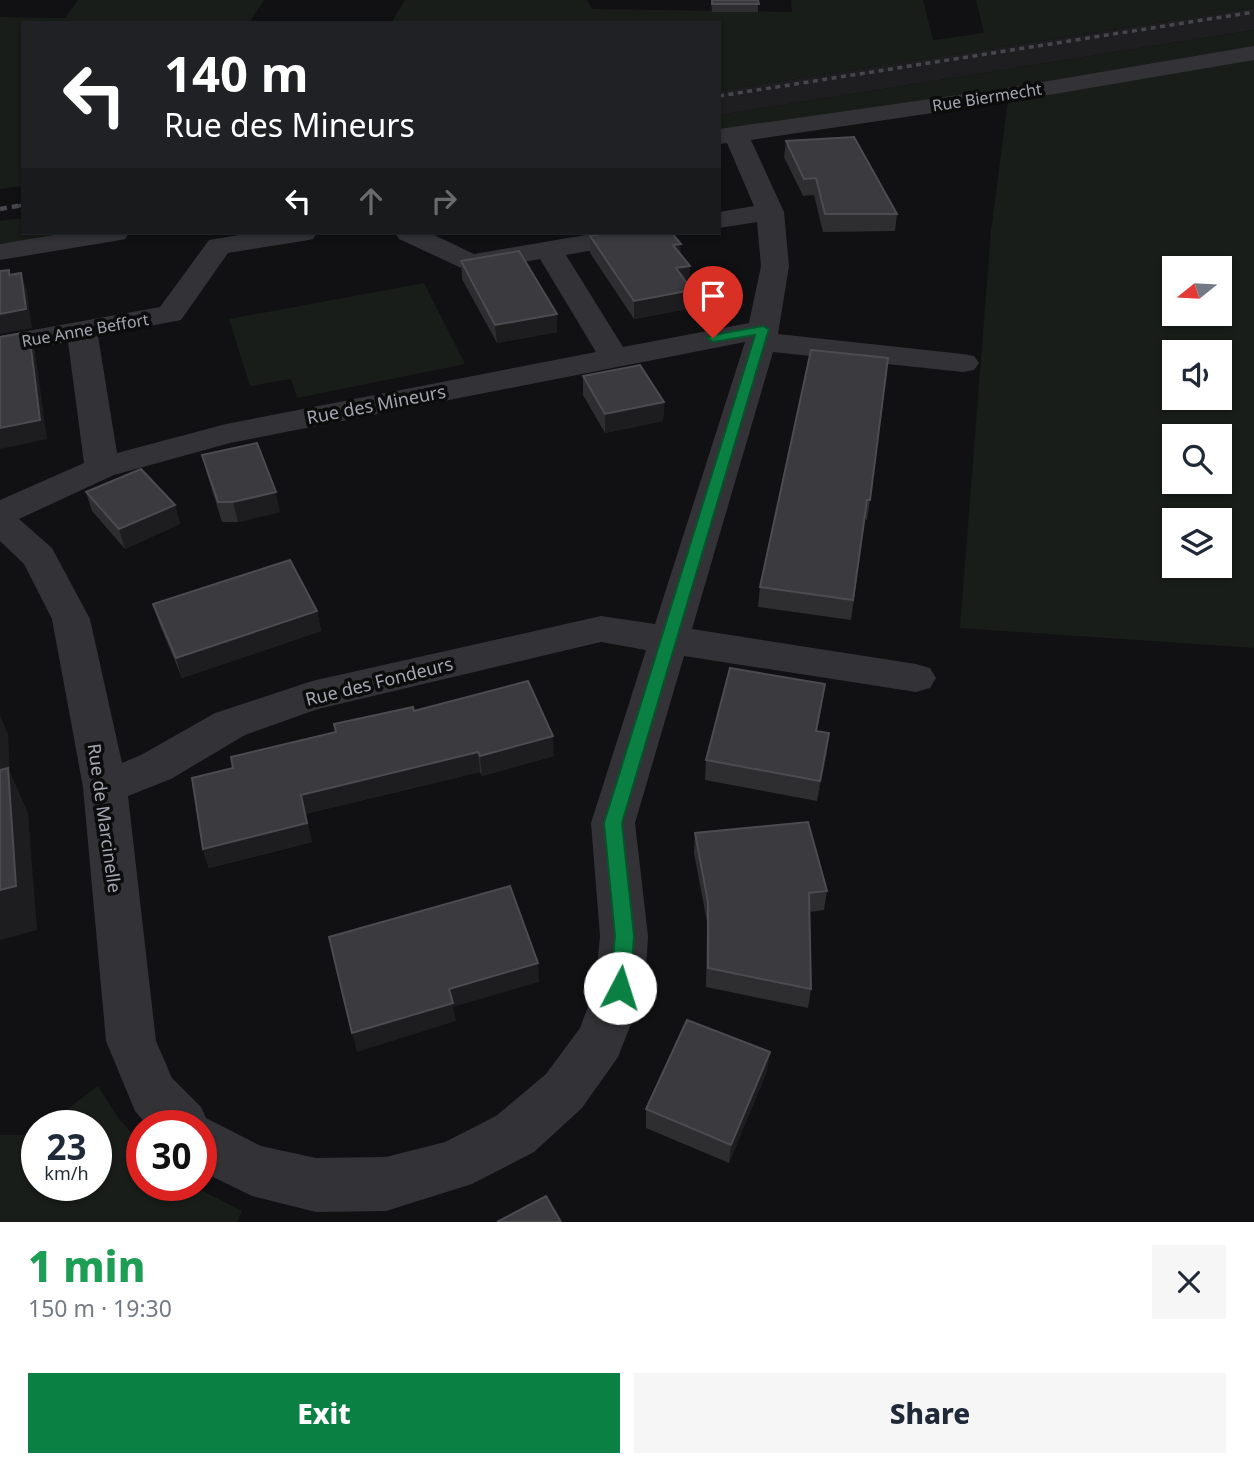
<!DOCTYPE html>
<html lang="en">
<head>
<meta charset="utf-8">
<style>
	:root { --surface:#fff; --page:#f6f6f7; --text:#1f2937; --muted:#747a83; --accent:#0b8043 }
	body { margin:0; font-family:"Noto Sans",sans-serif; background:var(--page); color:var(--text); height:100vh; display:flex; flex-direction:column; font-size:26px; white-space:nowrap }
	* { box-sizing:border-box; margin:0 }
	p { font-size:23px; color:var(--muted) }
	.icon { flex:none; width:38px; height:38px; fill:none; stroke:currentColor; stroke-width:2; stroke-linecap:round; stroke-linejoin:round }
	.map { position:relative; height:1222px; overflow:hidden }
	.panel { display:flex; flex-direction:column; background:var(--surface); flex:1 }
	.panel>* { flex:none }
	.hud { position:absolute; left:21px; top:21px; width:700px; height:214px; border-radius:0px; box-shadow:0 2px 5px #0004; background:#202124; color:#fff; overflow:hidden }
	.needle { width:46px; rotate:252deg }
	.tools { position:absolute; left:1162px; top:256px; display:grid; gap:14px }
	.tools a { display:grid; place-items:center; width:70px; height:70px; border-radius:0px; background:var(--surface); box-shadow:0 2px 5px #0004; font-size:35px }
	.speed { position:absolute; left:21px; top:1110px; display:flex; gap:14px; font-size:35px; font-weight:700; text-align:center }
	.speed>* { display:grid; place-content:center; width:91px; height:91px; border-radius:50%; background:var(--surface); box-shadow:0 2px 5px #0004; line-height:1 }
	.speed small { font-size:18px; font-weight:400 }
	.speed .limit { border:10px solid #d22; background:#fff; color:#111 }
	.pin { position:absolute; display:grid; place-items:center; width:60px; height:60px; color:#fff; margin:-72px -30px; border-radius:50% 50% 50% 0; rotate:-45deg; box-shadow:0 0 7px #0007 }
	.pin .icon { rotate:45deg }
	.me { position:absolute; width:77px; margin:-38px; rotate:5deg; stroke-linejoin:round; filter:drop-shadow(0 0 5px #0008) }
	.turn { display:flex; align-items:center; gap:24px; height:147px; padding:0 28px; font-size:32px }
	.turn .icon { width:91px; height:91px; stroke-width:2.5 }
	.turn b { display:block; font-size:49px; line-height:60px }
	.lanes { display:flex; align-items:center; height:66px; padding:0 28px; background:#0003; justify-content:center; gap:35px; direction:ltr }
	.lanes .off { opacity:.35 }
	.round { display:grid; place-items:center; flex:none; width:74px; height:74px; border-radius:0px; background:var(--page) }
	.head { display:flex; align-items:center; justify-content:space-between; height:119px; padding:0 28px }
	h1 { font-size:42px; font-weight:800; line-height:52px; color:#1e9e55 }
	.action { display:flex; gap:14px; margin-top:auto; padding:14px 28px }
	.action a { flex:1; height:80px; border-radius:0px; background:var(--accent); color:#fff; font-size:28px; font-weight:800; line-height:80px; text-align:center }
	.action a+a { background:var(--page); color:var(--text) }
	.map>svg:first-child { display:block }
	.built { fill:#1e1d1f }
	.green { fill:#181d19; fill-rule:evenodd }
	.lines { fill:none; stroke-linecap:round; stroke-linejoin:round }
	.street { fill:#333337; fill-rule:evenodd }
	.rail-far1 { stroke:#46474c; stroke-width:3.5; stroke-dasharray:5 4.5; stroke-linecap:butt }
	.rail { stroke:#46474c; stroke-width:4.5; stroke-dasharray:7 5; stroke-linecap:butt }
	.wall { fill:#2e2d30 }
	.shaded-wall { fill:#1d1c1e }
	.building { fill:#3b3a3e; stroke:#4b4b50; stroke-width:2 }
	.route { fill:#0b8043; stroke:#07532c; stroke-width:2 }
	.labels { text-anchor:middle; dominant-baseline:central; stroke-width:7; stroke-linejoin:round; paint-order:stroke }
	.far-street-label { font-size:16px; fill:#a4a7b2; stroke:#0c0c0d }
	.street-label { font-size:18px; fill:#a4a7b2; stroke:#0c0c0d }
</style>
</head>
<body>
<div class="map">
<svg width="1254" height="1222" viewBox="0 0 1254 1222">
	<rect width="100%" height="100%" fill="#111113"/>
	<path class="built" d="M 1254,8 L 1254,30 L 719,115 L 719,91 Z"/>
	<path class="green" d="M 78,0 L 264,0 L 249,23 L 23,23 L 23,186 L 0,189 L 0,17 L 65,18 Z
		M 405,0 L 587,0 L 592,9 L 792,12 L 791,0 L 923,0 L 933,40 L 984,33 L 976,0 L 1254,0 L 1254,8 L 719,91 L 719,23 L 391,23 Z
		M 1254,30 L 1254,53 L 719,137 L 719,115 Z
		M 1254,58 L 1254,648 L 960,628 L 991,231 L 1008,100 ZM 1174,268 L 1220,268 L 1220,313 L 1174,313 ZM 1174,352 L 1220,352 L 1220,397 L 1174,397 ZM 1174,436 L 1220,436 L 1220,481 L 1174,481 ZM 1174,520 L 1220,520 L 1220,565 L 1174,565 Z
		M 23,218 L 23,233 L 71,233 L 0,244 L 0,221 Z
		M 424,283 L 465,364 L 297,398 L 291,379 L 250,386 L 229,319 Z
		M 98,1086 L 119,1119 L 142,1144 L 142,1185 L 191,1185 L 242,1211 L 237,1222 L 0,1222 L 0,1135 L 34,1135 L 37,1132 L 37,1185 L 96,1185 L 96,1125 L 46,1125 Z"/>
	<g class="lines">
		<path class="street" d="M 1254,46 L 1254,60 L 1007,102 L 751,140 L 784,212 L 789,266 L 778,334 L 963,354 L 974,356 L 979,363 L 974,370 L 963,372 L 773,352 L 692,629 L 916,664 L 930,668 L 936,678 L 930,688 L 916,692 L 684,656 L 635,823 L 648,936 L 645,988 L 618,1057 L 582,1108 L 534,1152 L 472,1184 L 386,1211 L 316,1212 L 252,1196 L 201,1171 L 201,1125 L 147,1125 L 135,1111 L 106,1041 L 83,787 L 52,619 L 24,564 L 0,541 L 0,500 L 84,463 L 68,342 L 0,354 L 0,336 L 160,307 L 209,240 L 250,233 L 317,233 L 313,239 L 303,241 L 228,253 L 181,320 L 98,336 L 117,453 L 226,424 L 596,352 L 540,259 L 470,272 L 399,239 L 395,233 L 430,233 L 474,254 L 597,233 L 658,233 L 654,239 L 644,241 L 566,255 L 623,347 L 749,323 L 761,266 L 757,222 L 719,228 L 719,212 L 754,206 L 727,143 L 719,144 L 719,129 L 1007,88 ZM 745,342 L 655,624 L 601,616 L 312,681 L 215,713 L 141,755 L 122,763 L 90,619 L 52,548 L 19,519 L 114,475 L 230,443 ZM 601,642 L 646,650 L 591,823 L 600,936 L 595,988 L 580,1028 L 546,1074 L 496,1116 L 445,1142 L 386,1157 L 316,1158 L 261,1146 L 206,1118 L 201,1107 L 172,1078 L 156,1041 L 128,796 L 171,779 L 245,735 L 318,709 Z
			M 66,233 L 129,233 L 125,239 L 115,241 L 0,260 L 0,244 Z"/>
		<path class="rail-far1" d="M 719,96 L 1254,12
			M 19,206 L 23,205"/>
		<path class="rail" d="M 0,209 L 23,205"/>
	</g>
	<path class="wall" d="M 711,0 L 758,0 L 758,12 L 712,12 Z
		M 786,141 L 897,214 L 895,231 L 823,232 L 814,195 L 803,196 L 784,157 Z
		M 590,236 L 680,254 L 689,284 L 688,284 L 692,290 L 692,308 L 634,319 L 590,253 Z
		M 461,261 L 557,314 L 557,332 L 497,343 L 462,279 Z
		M 811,350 L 870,500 L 867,520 L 865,519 L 851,620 L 758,607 L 760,587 Z
		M 583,376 L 664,402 L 663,421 L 605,433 L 583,395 Z
		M 202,455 L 280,512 L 238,522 L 222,522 L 207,474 Z
		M 86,492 L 175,505 L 180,524 L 125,549 L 92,511 Z
		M 153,604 L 317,611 L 321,631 L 182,678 L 159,623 Z
		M 822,704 L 817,731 L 827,753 L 817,801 L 705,780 L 706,760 Z
		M 414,711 L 554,756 L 482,776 L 480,772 L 305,814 L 312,842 L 209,868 L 203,849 L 336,732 Z
		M 695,833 L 827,891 L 824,910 L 809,912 L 811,989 L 808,1008 L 706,987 L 707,922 L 694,853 Z
		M 767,1071 L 729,1163 L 646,1128 L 646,1109 Z"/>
	<path class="shaded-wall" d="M 681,244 L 680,262 L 673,245 Z
		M 690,266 L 689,284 L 675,286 L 676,268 Z
		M 21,273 L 27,291 L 32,328 L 0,334 L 0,314 Z
		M 692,290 L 692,308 L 634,319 L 634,301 Z
		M 557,314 L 557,332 L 497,343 L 495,325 Z
		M 29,332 L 35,351 L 47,439 L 0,449 L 0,428 Z
		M 664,402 L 663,421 L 605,433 L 605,414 Z
		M 276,492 L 280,512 L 238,522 L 233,502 Z
		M 175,505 L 180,524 L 125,549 L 119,529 Z
		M 317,611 L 321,631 L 182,678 L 176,658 Z
		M 825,684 L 822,704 L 813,751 L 816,731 Z
		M 0,715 L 8,734 L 10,772 L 28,813 L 37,930 L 0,940 Z
		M 829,733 L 827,753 L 817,801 L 820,781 Z
		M 553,736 L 554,756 L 482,776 L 480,756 Z
		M 478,752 L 480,772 L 305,814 L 301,795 Z
		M 307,823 L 312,842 L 209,868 L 203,849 Z
		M 538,963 L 539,982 L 453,1007 L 456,1021 L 357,1052 L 352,1033 L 449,989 Z
		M 770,1052 L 767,1071 L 729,1163 L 731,1145 Z"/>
	<path class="building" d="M 712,0 L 758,0 L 759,4 L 712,4 Z
		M 854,137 L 897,214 L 825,214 L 816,178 L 804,179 L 786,141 Z
		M 605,233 L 672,233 L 681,244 L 673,245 L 690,266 L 676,268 L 692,290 L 634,301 L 590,236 Z
		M 519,251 L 557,314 L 495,325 L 461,261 Z
		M 9,270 L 9,275 L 21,273 L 26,309 L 0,314 L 0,271 Z
		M 29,332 L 40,420 L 0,428 L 0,337 Z
		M 811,350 L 888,358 L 870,500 L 867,500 L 853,600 L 760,587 Z
		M 640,365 L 664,402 L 605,414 L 583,376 Z
		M 257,443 L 276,492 L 233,502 L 218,502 L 202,455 Z
		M 141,469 L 175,505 L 119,529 L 86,492 Z
		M 290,560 L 317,611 L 176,658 L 153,604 Z
		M 730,668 L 825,684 L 816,731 L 829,733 L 820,781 L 706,760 Z
		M 528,681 L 553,736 L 480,756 L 478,752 L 301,795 L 307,823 L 203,849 L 192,778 L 233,768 L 231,757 L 336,732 L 334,724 L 413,707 L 414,711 Z
		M 8,768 L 16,886 L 0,890 L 0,770 Z
		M 808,822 L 827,891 L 809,893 L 811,989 L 708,968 L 708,902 L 695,833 Z
		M 510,886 L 538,963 L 449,989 L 453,1003 L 352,1033 L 329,937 Z
		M 687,1020 L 770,1052 L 731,1145 L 646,1109 Z
		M 546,1196 L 561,1222 L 497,1222 Z"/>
	<path class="route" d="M 763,326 L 769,329 L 622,823 L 634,936 L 630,988 L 627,994 L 620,997 L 612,994 L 610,988 L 615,936 L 604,823 L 755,335 L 713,342 L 707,338 L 713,335 Z"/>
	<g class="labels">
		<g class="far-street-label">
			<text transform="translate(987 97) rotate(-9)">Rue Biermecht</text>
			<text transform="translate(85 330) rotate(-10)">Rue Anne Beffort</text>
		</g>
		<g class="street-label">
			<text transform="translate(376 404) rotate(-11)">Rue des Mineurs</text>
			<text transform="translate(379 681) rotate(-14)">Rue des Fondeurs</text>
			<text transform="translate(105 818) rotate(82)">Rue de Marcinelle</text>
		</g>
	</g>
</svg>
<div class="tools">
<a><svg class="needle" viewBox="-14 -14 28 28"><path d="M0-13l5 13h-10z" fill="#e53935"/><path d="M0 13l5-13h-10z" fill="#747a83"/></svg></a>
<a><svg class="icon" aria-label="sound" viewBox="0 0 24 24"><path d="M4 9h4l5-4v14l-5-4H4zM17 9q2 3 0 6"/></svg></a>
<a><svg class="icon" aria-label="search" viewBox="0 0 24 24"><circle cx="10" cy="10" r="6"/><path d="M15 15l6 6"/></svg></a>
<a><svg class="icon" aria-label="layers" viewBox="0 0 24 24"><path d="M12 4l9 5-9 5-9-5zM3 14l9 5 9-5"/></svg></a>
</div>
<div class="speed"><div>23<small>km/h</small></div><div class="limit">30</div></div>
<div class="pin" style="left:713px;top:338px;background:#d93025"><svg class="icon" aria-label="arrive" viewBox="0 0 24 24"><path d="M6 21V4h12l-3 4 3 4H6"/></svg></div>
<svg class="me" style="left:620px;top:988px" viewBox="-20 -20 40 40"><circle r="19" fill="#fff"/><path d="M0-13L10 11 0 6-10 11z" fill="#0b8043"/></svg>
<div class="hud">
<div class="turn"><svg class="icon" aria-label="left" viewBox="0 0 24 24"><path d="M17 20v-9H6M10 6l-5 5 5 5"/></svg><div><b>140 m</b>Rue des Mineurs</div></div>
<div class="lanes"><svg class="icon" aria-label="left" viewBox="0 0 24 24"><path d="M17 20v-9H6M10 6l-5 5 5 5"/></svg><svg class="icon off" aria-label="ahead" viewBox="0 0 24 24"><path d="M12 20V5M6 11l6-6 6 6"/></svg><svg class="icon off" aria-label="right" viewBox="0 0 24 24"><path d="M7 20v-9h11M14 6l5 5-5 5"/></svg></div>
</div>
</div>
<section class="panel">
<div class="head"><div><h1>1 min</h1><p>150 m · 19:30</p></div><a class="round"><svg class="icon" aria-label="close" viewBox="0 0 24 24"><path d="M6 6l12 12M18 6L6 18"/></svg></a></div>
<div class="action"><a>Exit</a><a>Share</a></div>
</section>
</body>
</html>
